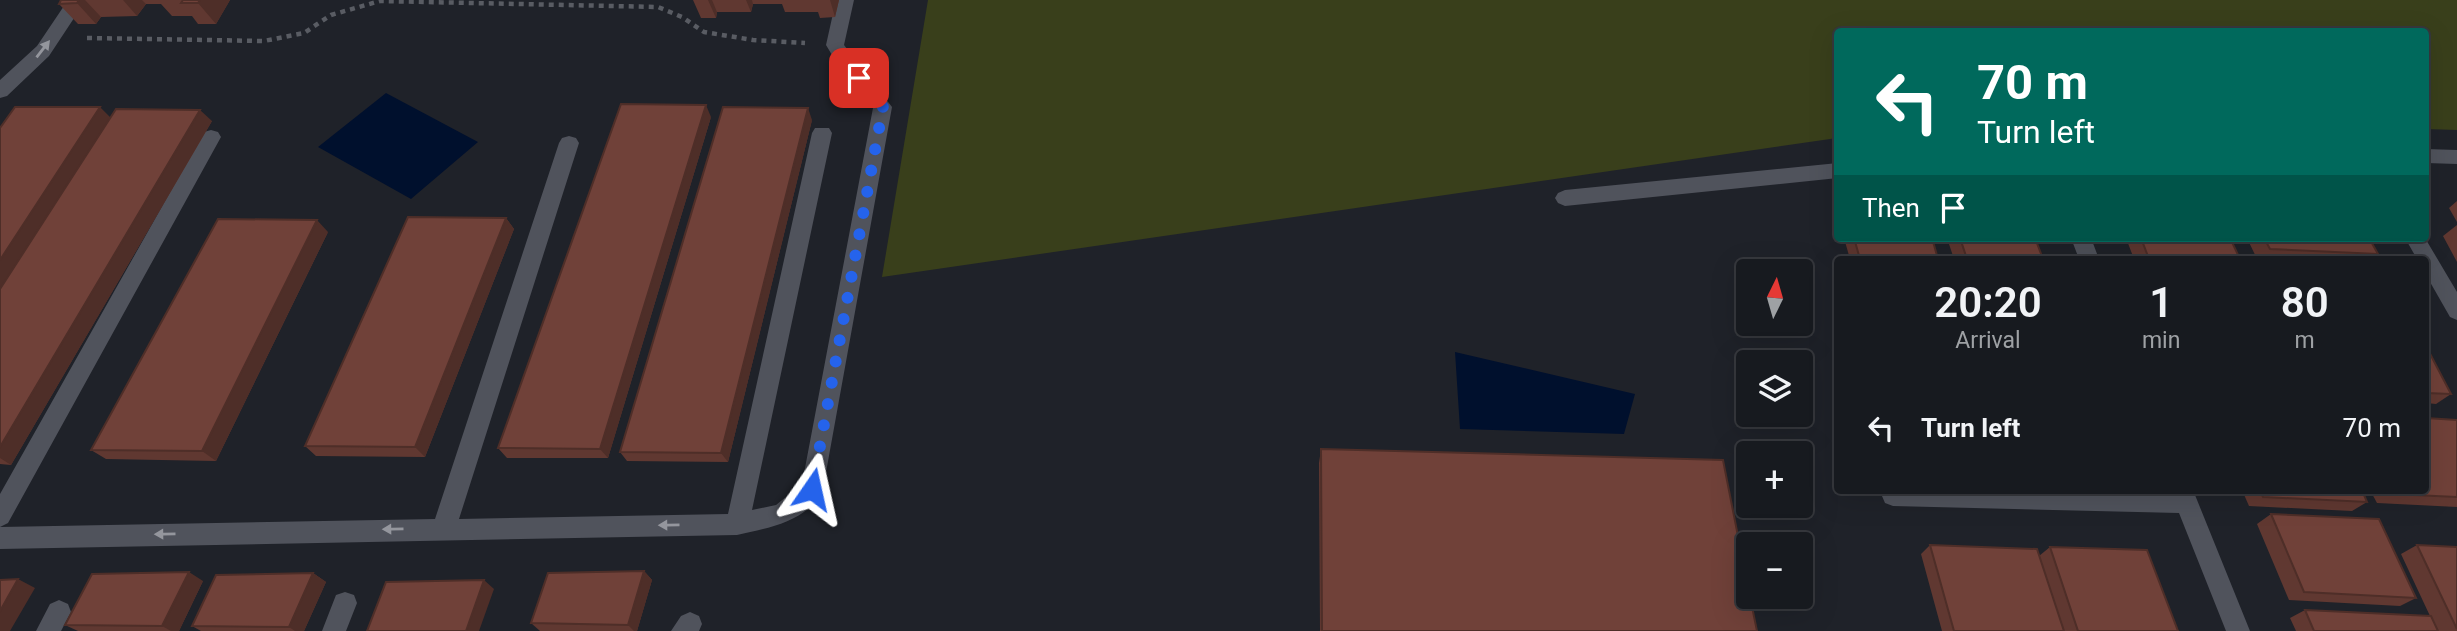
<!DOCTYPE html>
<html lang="en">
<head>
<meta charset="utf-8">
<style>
	:root { --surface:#171a1f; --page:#202328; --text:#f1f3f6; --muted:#9ea1a4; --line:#36383d }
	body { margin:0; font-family:Roboto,sans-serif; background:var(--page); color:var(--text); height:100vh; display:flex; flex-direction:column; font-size:26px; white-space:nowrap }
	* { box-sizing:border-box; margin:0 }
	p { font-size:23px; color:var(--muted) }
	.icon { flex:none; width:38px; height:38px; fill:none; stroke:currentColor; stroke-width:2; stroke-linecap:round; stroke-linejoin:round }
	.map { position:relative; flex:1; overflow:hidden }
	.drawer { position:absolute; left:1834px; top:256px; width:595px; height:238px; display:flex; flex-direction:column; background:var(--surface); border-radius:7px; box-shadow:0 7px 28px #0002,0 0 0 2px var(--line) }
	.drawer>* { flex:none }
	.top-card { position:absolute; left:1834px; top:28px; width:595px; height:214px; border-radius:7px; box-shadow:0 7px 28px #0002,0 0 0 2px var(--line); background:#00695c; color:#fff; overflow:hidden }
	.needle { width:46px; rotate:5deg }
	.buttons { position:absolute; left:1736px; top:259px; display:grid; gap:14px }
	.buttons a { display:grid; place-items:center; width:77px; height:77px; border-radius:7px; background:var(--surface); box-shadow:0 7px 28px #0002,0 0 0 2px var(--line); font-size:35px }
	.pin { position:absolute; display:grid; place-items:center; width:60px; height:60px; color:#fff; margin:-30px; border-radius:14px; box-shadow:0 4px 10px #0006 }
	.me { position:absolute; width:77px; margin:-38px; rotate:11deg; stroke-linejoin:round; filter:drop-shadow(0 0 5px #0008) }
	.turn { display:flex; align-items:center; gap:24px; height:147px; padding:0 28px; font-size:32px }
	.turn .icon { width:91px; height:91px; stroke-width:2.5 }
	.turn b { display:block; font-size:49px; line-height:60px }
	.then { display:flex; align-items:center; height:66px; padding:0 28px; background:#0003; gap:14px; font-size:26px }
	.eta { display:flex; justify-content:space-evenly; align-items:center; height:119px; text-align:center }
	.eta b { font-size:42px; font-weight:600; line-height:49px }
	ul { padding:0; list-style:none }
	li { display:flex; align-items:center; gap:21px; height:105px; padding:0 28px }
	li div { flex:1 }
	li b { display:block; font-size:26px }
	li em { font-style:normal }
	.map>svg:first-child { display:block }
	.green { fill:#393f1b }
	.water { fill:#00102d }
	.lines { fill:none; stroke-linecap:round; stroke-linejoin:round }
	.path { stroke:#595c63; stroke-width:4.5; stroke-dasharray:5 5; stroke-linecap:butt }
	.lane { fill:#50535c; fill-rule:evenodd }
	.street { fill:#50535c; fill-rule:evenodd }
	.wall { fill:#603831 }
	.shaded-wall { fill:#4e2e28 }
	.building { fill:#704139; stroke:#4e2e28; stroke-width:2 }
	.oneway { fill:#94969d }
	.route { stroke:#2563eb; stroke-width:12; stroke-dasharray:0 21.6 }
</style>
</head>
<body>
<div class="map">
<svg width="2457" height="631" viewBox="0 0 2457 631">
	<rect width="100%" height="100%" fill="#1f2229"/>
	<path class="green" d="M 928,0 L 2457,0 L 2457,130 L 2426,129 L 2426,32 L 1838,32 L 1837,138 L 882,277 Z"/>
	<path class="water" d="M 386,93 L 478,142 L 411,199 L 318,147 Z
		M 1455,352 L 1635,394 L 1624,434 L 1460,429 Z"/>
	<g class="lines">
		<path class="path" d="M 87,38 L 264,41 L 304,33 L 331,15 L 380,1 L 658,7 L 682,17 L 704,32 L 753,40 L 805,43"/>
		<path class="lane" d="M 2426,149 L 2457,150 L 2457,164 L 2426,163 Z
			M 1838,163 L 1838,178 L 1565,206 L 1558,203 L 1555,198 L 1558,193 L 1565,190 Z
			M 2071,238 L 2091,238 L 2099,259 L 2079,259 Z
			M 2405,238 L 2425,238 L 2457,292 L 2457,320 L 2450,317 L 2426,275 L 2426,259 L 2417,259 Z
			M 1884,490 L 2171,492 L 2193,490 L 2250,631 L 2226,631 L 2179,513 L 1893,506 L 1885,503 L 1882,496 Z
			M 345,592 L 354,595 L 357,603 L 346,631 L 322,631 L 336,595 Z
			M 59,600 L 68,604 L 71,612 L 61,631 L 36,631 L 50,604 Z
			M 690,612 L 699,616 L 702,624 L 699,631 L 671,631 L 681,616 Z"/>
		<path class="street" d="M 68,0 L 86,0 L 49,56 L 7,96 L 0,98 L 0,80 L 37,46 Z
			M 836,0 L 854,0 L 844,45 L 892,107 L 823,489 C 808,522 768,528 737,535 L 0,549 L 0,527 L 435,519 L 559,143 L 562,138 L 569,136 L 576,138 L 579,143 L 459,519 L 728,514 L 812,133 L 815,128 L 829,128 L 832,133 L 752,510 L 776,505 L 802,484 L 873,108 L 841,70 L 826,45 Z
			M 211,130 L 218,132 L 221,137 L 8,523 L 0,527 L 0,494 L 204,132 Z"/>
	</g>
	<path class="wall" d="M 61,0 L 230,0 L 216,24 L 198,24 L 192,16 L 172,16 L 161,4 L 146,4 L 137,16 L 101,17 L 96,24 L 78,24 L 59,4 Z
		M 693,0 L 839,0 L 835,17 L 820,18 L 818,12 L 785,12 L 782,4 L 753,4 L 751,12 L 717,12 L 716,18 L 701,18 Z
		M 110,117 L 212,121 L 11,465 L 0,464 L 0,128 Z
		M 711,117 L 608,458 L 507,458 L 498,448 Z
		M 812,120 L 728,462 L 627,461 L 620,452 Z
		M 2457,201 L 2457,222 L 2449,208 Z
		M 506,218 L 514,229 L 425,457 L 316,456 L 305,446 Z
		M 2457,225 L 2457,262 L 2443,236 Z
		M 328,232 L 216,461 L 106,459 L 91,450 Z
		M 1844,238 L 1932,238 L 1938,259 L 1850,259 Z
		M 1947,238 L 2035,238 L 2043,259 L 1954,259 Z
		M 2126,238 L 2230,238 L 2240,259 L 2134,259 Z
		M 2247,238 L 2369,238 L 2378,254 L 2372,259 L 2257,259 Z
		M 2426,346 L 2451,394 L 2436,404 L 2426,403 Z
		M 2457,420 L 2457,507 L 2377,503 L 2370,490 L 2426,490 Z
		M 1321,449 L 1757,631 L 1320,631 L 1319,463 Z
		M 2242,490 L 2362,490 L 2367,502 L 2352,511 L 2249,506 Z
		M 2271,514 L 2416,598 L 2400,606 L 2289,600 L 2257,524 Z
		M 1930,545 L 2064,631 L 1942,631 L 1921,554 Z
		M 2417,545 L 2457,547 L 2457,631 L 2296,631 L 2290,618 L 2305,610 L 2430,616 L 2401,554 Z
		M 2050,547 L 2178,631 L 2064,631 L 2039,556 Z
		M 644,571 L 652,580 L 637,631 L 540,631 L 531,623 Z
		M 313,573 L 326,582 L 304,631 L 201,631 L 192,626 Z
		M 203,581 L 179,631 L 78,631 L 65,625 Z"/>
	<path class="shaded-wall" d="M 79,0 L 85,0 L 101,17 L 96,24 L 77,3 Z
		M 123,0 L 142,0 L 146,4 L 137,16 Z
		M 200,0 L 230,0 L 216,24 L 198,3 Z
		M 708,0 L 712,0 L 717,12 L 716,18 Z
		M 746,0 L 752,0 L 753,4 L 751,12 Z
		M 830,0 L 839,0 L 835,17 Z
		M 706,105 L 711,117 L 608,458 L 600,449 Z
		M 100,107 L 112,119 L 0,293 L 0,260 Z
		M 808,108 L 812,120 L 728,462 L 721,453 Z
		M 200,110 L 212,121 L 11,465 L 0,458 L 0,447 Z
		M 506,218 L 514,229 L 425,457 L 415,447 Z
		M 317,220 L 328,232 L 216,461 L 202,451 Z
		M 644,571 L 652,580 L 637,631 L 634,631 L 628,625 Z
		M 189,572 L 203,581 L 179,631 L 171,631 L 162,626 Z
		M 313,573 L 326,582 L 304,631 L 295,631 L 289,627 Z
		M 18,579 L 35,588 L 10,631 L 0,631 L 0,611 Z
		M 484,580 L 494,589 L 479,631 L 466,631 Z"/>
	<path class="building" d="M 61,0 L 79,0 L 77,3 L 59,4 Z
		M 183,0 L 200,0 L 198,3 L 181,3 Z
		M 621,104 L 706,105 L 600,449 L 498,448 Z
		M 15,107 L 100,107 L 0,260 L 0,128 Z
		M 723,107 L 808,108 L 721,453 L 620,452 Z
		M 116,109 L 200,110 L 0,447 L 0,289 Z
		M 408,217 L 506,218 L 415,447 L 305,446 Z
		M 218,219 L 317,220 L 202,451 L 91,450 Z
		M 1854,238 L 1932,238 L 1938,259 L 1860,259 Z
		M 1960,238 L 2035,238 L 2043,259 L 1967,259 Z
		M 2141,238 L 2230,238 L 2240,259 L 2149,259 Z
		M 2264,238 L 2369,238 L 2378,254 L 2270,249 Z
		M 2426,346 L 2451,394 L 2426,393 Z
		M 2426,418 L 2457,420 L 2457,497 L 2392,494 L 2390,490 L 2426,490 Z
		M 1321,449 L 1723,460 L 1748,587 L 1748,597 L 1750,597 L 1757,631 L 1322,631 Z
		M 2260,490 L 2362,490 L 2367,502 L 2263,497 Z
		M 2271,514 L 2379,519 L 2416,598 L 2304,592 Z
		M 1930,545 L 2037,549 L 2064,631 L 1954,631 Z
		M 2417,545 L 2457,547 L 2457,629 Z
		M 2050,547 L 2147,550 L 2178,631 L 2078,631 Z
		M 644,571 L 628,625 L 531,623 L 548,573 Z
		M 189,572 L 162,626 L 65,625 L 92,574 Z
		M 313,573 L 289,627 L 192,626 L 216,575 Z
		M 18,579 L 0,611 L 0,580 Z
		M 484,580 L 466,631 L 367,631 L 386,582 Z
		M 2305,610 L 2431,616 L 2438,631 L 2314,631 Z"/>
	<defs><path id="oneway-solid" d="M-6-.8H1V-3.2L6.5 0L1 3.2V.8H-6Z" transform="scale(1.75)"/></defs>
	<g class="oneway">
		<use href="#oneway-solid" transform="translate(43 49) rotate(-52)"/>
		<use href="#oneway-solid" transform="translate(669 525) rotate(179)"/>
		<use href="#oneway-solid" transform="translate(393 529) rotate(179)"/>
		<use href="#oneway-solid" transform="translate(165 534) rotate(179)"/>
	</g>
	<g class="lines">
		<path class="route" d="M 812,489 L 883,107 L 859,78"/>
	</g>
</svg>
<div class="buttons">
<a><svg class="needle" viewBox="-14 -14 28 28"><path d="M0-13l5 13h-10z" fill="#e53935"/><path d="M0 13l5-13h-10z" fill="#9ea1a4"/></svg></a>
<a><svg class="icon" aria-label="layers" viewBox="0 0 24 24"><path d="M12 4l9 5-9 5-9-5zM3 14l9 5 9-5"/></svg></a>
<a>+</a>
<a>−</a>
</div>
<div class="pin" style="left:859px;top:78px;background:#d93025"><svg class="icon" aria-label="arrive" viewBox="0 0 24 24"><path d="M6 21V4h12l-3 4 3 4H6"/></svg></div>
<svg class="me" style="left:812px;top:489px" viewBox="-20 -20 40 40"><path d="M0-17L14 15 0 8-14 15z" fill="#2563eb" stroke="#fff" stroke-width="4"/></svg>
<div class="top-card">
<div class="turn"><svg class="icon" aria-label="left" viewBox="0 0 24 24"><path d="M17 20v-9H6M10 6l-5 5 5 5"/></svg><div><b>70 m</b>Turn left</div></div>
<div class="then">Then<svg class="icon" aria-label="arrive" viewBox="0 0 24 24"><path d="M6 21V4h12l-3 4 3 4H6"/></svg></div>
</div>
<section class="drawer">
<div class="eta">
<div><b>20:20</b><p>Arrival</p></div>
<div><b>1</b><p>min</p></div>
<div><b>80</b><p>m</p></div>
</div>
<ul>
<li><svg class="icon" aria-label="left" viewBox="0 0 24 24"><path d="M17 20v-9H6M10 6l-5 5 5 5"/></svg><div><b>Turn left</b></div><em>70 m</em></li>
</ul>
</section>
</div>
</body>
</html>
